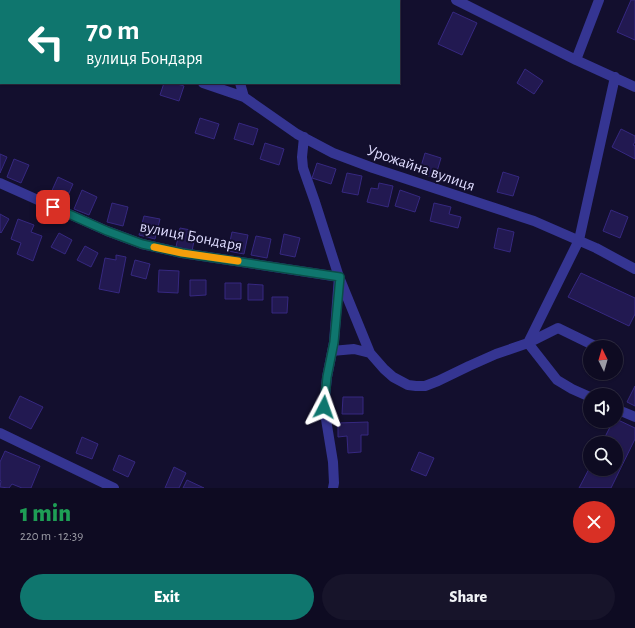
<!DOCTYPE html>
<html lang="en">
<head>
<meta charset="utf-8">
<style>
	:root { --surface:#0e0b22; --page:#17142a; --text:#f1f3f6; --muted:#9b9ba5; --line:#2e2b40; --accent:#0f766e }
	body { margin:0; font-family:"Alegreya Sans",sans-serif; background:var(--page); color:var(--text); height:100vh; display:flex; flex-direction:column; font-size:15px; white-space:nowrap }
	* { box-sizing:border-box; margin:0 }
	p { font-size:13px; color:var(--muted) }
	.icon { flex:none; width:22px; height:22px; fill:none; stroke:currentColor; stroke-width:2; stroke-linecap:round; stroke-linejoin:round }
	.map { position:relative; height:488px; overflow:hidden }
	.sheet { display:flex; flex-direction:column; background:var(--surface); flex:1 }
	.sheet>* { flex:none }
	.guide { position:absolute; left:0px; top:0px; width:400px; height:84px; box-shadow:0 1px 3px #0004,0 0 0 1px var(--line); background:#0f766e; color:#fff; overflow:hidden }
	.needle { width:26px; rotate:355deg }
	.fabs { position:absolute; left:583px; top:340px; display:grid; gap:8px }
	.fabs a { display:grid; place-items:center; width:40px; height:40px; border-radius:50%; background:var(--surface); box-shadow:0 1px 3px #0004,0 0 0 1px var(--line); font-size:20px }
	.pin { position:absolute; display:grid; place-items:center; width:34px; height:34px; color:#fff; margin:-17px; border-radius:8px; box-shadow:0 2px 6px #0006 }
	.me { position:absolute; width:44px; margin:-22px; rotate:4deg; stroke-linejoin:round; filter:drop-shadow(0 0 3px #0008) }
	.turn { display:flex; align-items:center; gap:14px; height:84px; padding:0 20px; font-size:18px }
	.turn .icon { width:52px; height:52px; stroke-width:2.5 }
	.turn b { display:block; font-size:28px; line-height:34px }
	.round { display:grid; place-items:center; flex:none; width:42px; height:42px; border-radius:21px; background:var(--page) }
	.headline { display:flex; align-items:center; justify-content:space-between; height:68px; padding:0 20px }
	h1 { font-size:24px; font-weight:800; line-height:30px; color:#1e9e55 }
	.action { display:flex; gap:8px; margin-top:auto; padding:8px 20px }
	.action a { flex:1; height:46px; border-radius:24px; background:var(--accent); color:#fff; font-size:16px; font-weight:800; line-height:46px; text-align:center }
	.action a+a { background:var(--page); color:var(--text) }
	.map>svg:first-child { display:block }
	.building { fill:#221951; stroke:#362880 }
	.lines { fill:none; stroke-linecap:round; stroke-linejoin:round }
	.minor { stroke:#353592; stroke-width:10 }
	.route-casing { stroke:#0a4d48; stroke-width:10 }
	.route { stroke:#0f766e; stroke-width:7 }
	.slow { stroke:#f59e0b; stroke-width:7 }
	.labels { text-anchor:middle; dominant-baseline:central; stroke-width:4; stroke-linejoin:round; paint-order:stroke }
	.street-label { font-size:16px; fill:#dfdcff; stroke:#130f2e }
</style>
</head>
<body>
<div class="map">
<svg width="635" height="488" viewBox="0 0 635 488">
	<rect width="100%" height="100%" fill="#130f2e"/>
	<path class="building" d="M 631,0 L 635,0 L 635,40 L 617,32 Z
		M 453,12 L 477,23 L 462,55 L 438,44 Z
		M 525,69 L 543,81 L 534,94 L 517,83 Z
		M 164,83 L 174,83 L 184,86 L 179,101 L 160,95 Z
		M 200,118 L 219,124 L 214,139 L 195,133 Z
		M 239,123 L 258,129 L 253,145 L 234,139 Z
		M 621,129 L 635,136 L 635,142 L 633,145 L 635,146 L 635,159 L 612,147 Z
		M 265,143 L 284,149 L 279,165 L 260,159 Z
		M 425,153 L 441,158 L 435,178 L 419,173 Z
		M 0,154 L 7,157 L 0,173 Z
		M 14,159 L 29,165 L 21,183 L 7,177 Z
		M 317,163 L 336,169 L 331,184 L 312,178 Z
		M 503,172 L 519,177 L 513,196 L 497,192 Z
		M 347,173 L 362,176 L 358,195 L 342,192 Z
		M 58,177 L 73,184 L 65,202 L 50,195 Z
		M 379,183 L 393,186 L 388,207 L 367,202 L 371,188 L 378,189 Z
		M 82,190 L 97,197 L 89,215 L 74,209 Z
		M 400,190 L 420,197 L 415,212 L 395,206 Z
		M 112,203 L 128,207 L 123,226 L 107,222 Z
		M 434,203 L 451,207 L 449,214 L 461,217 L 458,228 L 430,221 Z
		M 611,210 L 628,217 L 620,238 L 603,231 Z
		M 0,214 L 9,219 L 1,233 L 0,232 Z
		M 144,216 L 160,219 L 155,239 L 139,235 Z
		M 18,219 L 34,225 L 31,232 L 42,236 L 33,261 L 17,254 L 21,243 L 11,239 Z
		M 180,228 L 196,231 L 192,251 L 176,247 Z
		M 498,228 L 514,232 L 510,252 L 494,248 Z
		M 232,232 L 248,235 L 244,254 L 228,251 Z
		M 59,233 L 72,240 L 65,254 L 51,247 Z
		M 284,234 L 300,238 L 295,257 L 280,254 Z
		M 256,236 L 271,239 L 267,258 L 251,255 Z
		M 85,246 L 98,253 L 91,267 L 77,260 Z
		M 116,255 L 126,257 L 119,293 L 99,289 L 105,258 L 116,260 Z
		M 135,260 L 150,264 L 146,279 L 131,275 Z
		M 159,270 L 179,271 L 178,293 L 158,292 Z
		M 581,273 L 635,298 L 635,314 L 629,326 L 568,297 Z
		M 190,280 L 206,280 L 206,295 L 190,296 Z
		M 225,283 L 241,283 L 241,299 L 225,299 Z
		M 248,284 L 263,285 L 263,300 L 248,300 Z
		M 272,297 L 288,297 L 287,313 L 272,313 Z
		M 635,386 L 635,406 L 627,402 Z
		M 20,396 L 43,407 L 31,429 L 9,418 Z
		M 343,397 L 363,397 L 363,414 L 342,414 Z
		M 616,419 L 635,428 L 635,439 L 611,488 L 579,488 L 590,467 L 590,469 L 616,469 L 616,443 L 602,443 L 613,421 L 616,421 Z
		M 368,422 L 368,435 L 361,435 L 361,452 L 348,453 L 347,436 L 338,437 L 338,423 Z
		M 82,437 L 98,444 L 92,459 L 76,453 Z
		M 5,451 L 40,466 L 31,488 L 22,488 L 12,484 L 9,488 L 0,487 L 1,481 L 0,480 L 0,462 Z
		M 419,452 L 434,458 L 426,476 L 411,470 Z
		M 119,455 L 135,462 L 128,477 L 113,470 Z
		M 174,467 L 186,473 L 179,488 L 165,488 Z
		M 187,480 L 204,488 L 183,488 Z"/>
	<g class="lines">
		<path class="minor" d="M 222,0 L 222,1
			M 456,0 L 576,60 L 635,87
			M 0,10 L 1,10
			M 576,60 L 599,0
			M 203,83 L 244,97 L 297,134 L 333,153 L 373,168 L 534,221 L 596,248 L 635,269
			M 240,83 L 244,97
			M 304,137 L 302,157 L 303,168 L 315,202 L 339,277 L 370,353 L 384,369 L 393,377 L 408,385 L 416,386 L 425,386 L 438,381 L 469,366 L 496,354 L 528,343 L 558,328 L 597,347
			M 0,183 L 107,231 L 142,244 L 182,253 L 339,277 L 334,342 L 327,377 L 324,407 L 333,462 L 334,483 L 333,488
			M 332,351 L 354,349 L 370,353
			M 590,397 L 572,389 L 557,380 L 528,343 L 579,240 L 615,77
			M 616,409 L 635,417
			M 0,433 L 114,488"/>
	</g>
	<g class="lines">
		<g class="route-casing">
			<path id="route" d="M 53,207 L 107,231 L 142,244 L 182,253 L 340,277 L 334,342 L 327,377 L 324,407"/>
		</g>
		<use href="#route" class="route"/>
		<path class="slow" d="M 154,247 L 182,253 L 238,261"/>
	</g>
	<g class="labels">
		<g class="street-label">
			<text transform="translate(421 168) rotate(19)">Урожайна вулиця</text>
			<text transform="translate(191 236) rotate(11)">вулиця Бондаря</text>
		</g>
	</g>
</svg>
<div class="fabs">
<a><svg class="needle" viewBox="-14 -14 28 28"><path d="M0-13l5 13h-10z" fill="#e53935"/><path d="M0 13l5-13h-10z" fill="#9b9ba5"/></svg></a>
<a><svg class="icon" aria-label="sound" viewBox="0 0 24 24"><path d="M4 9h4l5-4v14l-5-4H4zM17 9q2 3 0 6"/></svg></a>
<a><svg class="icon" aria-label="search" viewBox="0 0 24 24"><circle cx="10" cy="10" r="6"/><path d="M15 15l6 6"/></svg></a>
</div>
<div class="pin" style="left:53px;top:207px;background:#d93025"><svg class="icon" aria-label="arrive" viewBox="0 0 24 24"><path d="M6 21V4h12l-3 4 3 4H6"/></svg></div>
<svg class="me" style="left:324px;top:407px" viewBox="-20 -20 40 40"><path d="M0-17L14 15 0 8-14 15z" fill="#0f766e" stroke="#fff" stroke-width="4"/></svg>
<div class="guide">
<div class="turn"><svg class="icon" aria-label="left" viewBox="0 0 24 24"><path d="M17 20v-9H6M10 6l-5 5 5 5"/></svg><div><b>70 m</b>вулиця Бондаря</div></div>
</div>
</div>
<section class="sheet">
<div class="headline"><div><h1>1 min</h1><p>220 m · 12:39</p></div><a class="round" style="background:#d93025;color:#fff"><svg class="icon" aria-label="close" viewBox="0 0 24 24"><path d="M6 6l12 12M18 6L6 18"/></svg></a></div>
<div class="action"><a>Exit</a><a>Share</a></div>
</section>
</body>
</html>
